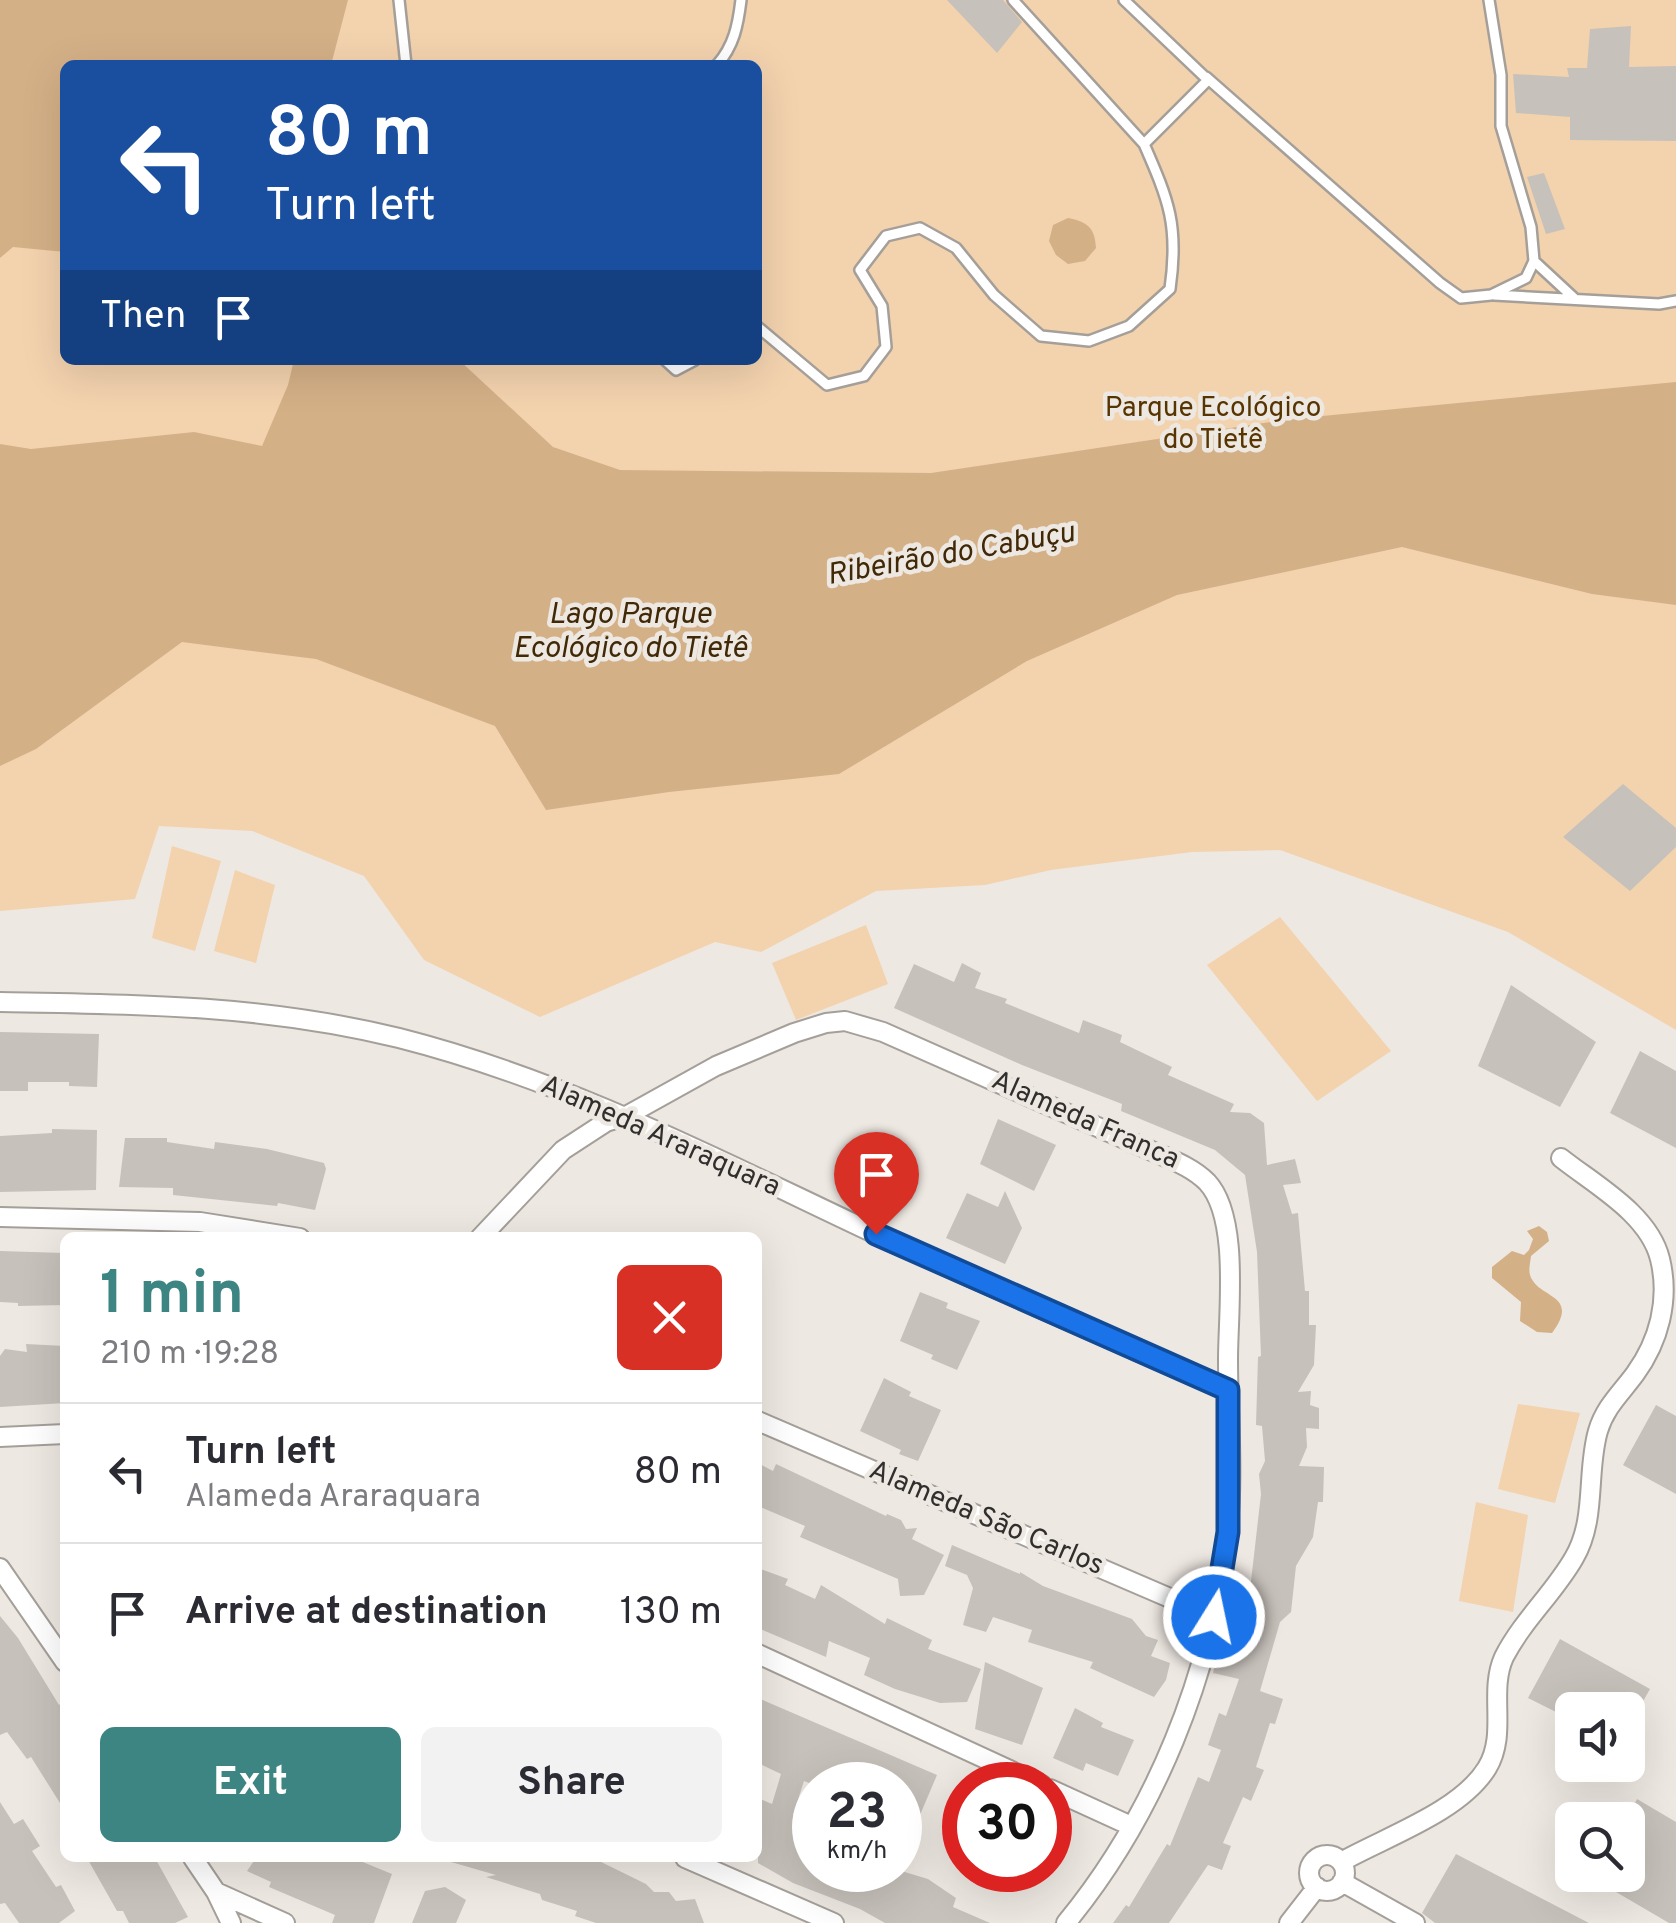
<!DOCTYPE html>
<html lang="en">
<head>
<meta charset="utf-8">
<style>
	:root { --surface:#fff; --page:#f2f2f3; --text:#2b2b33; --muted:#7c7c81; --line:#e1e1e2; --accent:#3d8582 }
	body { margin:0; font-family:Overpass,sans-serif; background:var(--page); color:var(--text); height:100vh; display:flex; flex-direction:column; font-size:38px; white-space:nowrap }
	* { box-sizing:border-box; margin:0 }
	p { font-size:32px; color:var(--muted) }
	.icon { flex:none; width:55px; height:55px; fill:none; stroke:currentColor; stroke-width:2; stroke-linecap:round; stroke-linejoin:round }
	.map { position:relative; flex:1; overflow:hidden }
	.side { position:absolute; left:60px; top:1232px; width:702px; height:630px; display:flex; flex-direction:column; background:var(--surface); border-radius:15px; box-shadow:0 10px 40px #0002 }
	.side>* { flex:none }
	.top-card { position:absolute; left:60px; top:60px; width:702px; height:305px; border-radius:15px; box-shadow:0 10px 40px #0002; background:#1a4fa0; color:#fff; overflow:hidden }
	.controls { position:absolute; left:1555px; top:1692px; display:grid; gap:20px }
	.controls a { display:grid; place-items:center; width:90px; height:90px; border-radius:15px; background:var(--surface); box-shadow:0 10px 40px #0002; font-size:50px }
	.speed { position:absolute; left:792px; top:1762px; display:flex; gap:20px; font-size:50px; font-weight:700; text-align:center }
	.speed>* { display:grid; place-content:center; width:130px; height:130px; border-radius:50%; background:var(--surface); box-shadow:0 10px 40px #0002; line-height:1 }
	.speed small { font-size:25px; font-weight:400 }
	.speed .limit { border:15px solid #d22; background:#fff; color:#111 }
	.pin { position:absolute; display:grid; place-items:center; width:85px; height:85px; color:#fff; margin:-102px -42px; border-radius:50% 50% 50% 0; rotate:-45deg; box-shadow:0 0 10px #0007 }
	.pin .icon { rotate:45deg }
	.me { position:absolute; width:110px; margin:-55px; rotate:10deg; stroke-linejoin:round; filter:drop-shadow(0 0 8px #0008) }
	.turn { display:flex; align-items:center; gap:35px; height:210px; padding:0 40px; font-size:45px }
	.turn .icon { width:130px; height:130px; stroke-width:2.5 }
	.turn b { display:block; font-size:70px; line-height:85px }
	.then { display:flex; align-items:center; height:95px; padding:0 40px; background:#0003; gap:20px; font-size:38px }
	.round { display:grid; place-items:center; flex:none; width:105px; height:105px; border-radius:15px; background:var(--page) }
	.head { display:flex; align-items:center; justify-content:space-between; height:170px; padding:0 40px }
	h1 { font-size:60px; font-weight:700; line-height:75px; color:var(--accent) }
	.button { display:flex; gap:20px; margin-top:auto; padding:20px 40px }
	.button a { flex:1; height:115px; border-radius:15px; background:var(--accent); color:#fff; font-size:40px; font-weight:700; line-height:115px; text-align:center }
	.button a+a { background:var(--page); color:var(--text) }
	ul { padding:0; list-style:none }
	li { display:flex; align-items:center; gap:30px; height:140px; padding:0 40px; border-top:2px solid var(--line) }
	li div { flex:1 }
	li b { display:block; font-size:38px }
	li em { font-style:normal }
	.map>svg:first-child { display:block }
	.green { fill:#f3d2ae; fill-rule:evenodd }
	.water { fill:#d4b087 }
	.building { fill:#c7c1bb }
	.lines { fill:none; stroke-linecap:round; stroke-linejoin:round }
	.lane-casing { stroke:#a59f99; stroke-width:14 }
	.street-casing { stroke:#a59f99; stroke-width:22 }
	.lane { stroke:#fff; stroke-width:9 }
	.street { stroke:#fff; stroke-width:18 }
	.route-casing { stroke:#114b97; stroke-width:25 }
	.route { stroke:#1a73e8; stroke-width:18 }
	.labels { text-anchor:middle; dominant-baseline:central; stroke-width:9; stroke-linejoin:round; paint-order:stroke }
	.park-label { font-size:28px; fill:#573400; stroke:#eee8e2 }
	.street-label { font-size:28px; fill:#312f2d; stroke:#eee8e2 }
	.water-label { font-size:30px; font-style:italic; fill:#412806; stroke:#eee8e2 }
</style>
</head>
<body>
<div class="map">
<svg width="1676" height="1923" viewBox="0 0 1676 1923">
	<rect width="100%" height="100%" fill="#eee8e2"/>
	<path class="green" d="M 0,0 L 1676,0 L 1676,1030 L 1508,932 L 1280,850 L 1192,852 L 1051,870 L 985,885 L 876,891 L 761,952 L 715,942 L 540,1017 L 424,960 L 364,876 L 252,831 L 159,826 L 135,899 L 0,911 ZM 65,65 L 758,65 L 758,360 L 65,360 Z
		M 172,846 L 221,861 L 195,951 L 152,938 Z
		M 235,870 L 275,885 L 256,963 L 214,951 Z
		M 1280,917 L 1391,1051 L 1317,1101 L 1207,965 Z
		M 866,925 L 888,984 L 796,1020 L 772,963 Z
		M 1518,1404 L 1580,1413 L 1555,1503 L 1498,1489 Z
		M 1476,1502 L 1528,1515 L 1513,1612 L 1459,1601 Z"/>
	<path class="water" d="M 0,0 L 348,0 L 331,65 L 65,65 L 65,252 L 13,247 L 0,258 Z
		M 1068,218 C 1088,222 1095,228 1096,248 L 1085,261 L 1068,264 L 1056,255 L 1049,241 L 1053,225 Z
		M 294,360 L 459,360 L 553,447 L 620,470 L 931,473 L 1291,419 L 1676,382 L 1676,605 L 1592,594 L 1402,547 L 1177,595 L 1027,661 L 839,774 L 669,792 L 546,810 L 495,726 L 316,659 L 182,642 L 36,749 L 0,766 L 0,444 L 31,449 L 194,432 L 262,446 L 288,385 Z
		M 1539,1226 L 1547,1232 L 1549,1241 L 1531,1256 C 1530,1265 1527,1273 1533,1281 C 1544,1298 1579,1297 1552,1333 L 1537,1332 L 1520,1321 L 1521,1302 L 1492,1278 L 1492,1267 L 1512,1251 L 1524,1255 L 1529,1250 L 1533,1239 L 1527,1231 Z"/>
	<path class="building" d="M 947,0 L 1003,0 L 1022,22 L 997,53 Z
		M 1631,26 L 1629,67 L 1676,66 L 1676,141 L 1570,140 L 1570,117 L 1516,113 L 1513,74 L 1569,77 L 1567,68 L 1587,68 L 1590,29 Z
		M 1544,173 L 1565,229 L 1546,234 L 1527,177 Z
		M 1623,784 L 1676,828 L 1676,847 L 1630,891 L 1563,837 Z
		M 962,963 L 981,973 L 975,988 L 1007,999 L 1005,1003 L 1079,1033 L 1083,1020 L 1122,1035 L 1120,1042 L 1172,1067 L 1168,1075 L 1234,1104 L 1230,1112 L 1250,1113 L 1264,1123 L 1267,1165 L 1295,1159 L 1301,1183 L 1283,1185 L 1292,1214 L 1298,1213 L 1305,1291 L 1309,1291 L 1309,1325 L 1316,1325 L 1314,1365 L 1298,1392 L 1311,1391 L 1310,1405 L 1319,1408 L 1319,1429 L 1306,1428 L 1307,1447 L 1299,1466 L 1324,1467 L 1323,1502 L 1318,1502 L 1313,1537 L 1296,1566 L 1291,1612 L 1280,1622 L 1260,1691 L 1283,1699 L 1275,1724 L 1270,1723 L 1256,1767 L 1264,1770 L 1251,1801 L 1243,1797 L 1223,1843 L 1231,1846 L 1222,1870 L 1208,1865 L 1169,1923 L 1113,1923 L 1126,1905 L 1129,1907 L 1167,1844 L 1170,1846 L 1198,1777 L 1209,1782 L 1221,1750 L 1208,1745 L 1219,1713 L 1226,1716 L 1239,1679 L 1213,1673 L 1222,1635 L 1238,1638 L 1242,1624 L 1246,1625 L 1261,1494 L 1259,1474 L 1265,1461 L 1262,1426 L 1256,1425 L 1258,1357 L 1261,1356 L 1257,1252 L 1245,1175 L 1215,1150 L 1121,1111 L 1122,1104 L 1022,1065 L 894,1008 L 914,964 L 954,982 Z
		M 1511,985 L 1596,1042 L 1560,1107 L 1478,1066 Z
		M 0,1032 L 99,1034 L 97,1087 L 69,1086 L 69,1082 L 28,1082 L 28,1091 L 0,1091 Z
		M 1640,1051 L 1676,1071 L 1676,1148 L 1610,1113 Z
		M 998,1119 L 1056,1145 L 1034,1191 L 980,1164 Z
		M 52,1129 L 97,1130 L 96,1190 L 0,1192 L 0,1136 L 52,1133 Z
		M 125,1138 L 167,1138 L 167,1142 L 214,1149 L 215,1142 L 267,1149 L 324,1163 L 326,1169 L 315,1210 L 278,1203 L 277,1206 L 173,1195 L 173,1188 L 119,1187 Z
		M 1005,1191 L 1022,1228 L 1005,1264 L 946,1238 L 967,1193 L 998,1207 Z
		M 0,1251 L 65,1253 L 65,1305 L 18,1306 L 18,1303 L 0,1302 Z
		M 920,1292 L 948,1303 L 946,1308 L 980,1321 L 957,1370 L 931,1359 L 933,1355 L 900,1341 Z
		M 26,1344 L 65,1346 L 65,1403 L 0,1407 L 0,1356 L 5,1349 L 27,1352 Z
		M 884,1378 L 911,1392 L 909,1396 L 941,1410 L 918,1461 L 899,1454 L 901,1450 L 860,1431 Z
		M 1656,1405 L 1676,1416 L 1676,1494 L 1623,1465 Z
		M 758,1463 L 773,1471 L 776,1464 L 886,1516 L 887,1514 L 901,1520 L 906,1529 L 917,1528 L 912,1539 L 944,1555 L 924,1595 L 900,1596 L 898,1579 L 800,1537 L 805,1526 L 758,1506 Z
		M 952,1545 L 1020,1574 L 1020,1572 L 1043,1586 L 1132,1619 L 1146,1636 L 1158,1640 L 1151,1656 L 1170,1663 L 1166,1680 L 1154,1697 L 1090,1668 L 1093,1662 L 1028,1642 L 1032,1630 L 993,1617 L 986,1632 L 963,1625 L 973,1588 L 967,1575 L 945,1566 Z
		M 758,1568 L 788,1579 L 785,1585 L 815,1599 L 821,1585 L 885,1624 L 887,1618 L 932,1640 L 928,1649 L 981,1669 L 967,1702 L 940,1703 L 895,1689 L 864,1675 L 870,1658 L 829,1641 L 826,1657 L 758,1628 Z
		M 0,1616 L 18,1638 L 59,1705 L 65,1700 L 65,1811 L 31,1757 L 27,1759 L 7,1732 L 0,1735 Z
		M 1560,1639 L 1650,1689 L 1638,1710 L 1572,1710 L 1572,1720 L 1528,1698 Z
		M 985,1662 L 1043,1688 L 1022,1745 L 975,1729 Z
		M 758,1698 L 937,1775 L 917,1822 L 900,1824 L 900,1785 L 814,1785 L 804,1781 L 793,1815 L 799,1817 L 796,1825 L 815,1832 L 815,1870 L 898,1870 L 928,1879 L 956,1898 L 953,1907 L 990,1923 L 885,1923 L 860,1909 L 793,1883 L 758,1863 L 758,1798 L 772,1804 L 781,1774 L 758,1763 Z
		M 1075,1708 L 1103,1723 L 1101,1727 L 1134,1740 L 1118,1776 L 1086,1763 L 1083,1771 L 1053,1758 Z
		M 1637,1799 L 1676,1822 L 1676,1923 L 1669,1923 L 1587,1875 L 1628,1875 L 1628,1817 Z
		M 0,1802 L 14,1824 L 23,1819 L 40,1846 L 32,1851 L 56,1887 L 61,1885 L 75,1911 L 59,1923 L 19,1923 L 5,1903 L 0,1904 Z
		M 1456,1854 L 1589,1923 L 1435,1923 L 1422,1913 Z
		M 87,1858 L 155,1858 L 188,1917 L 175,1923 L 129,1923 L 123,1911 L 117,1911 Z
		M 256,1858 L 353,1858 L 392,1874 L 374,1923 L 332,1923 L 335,1915 L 269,1887 L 271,1882 L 247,1871 Z
		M 451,1858 L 593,1858 L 646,1884 L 654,1892 L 669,1892 L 676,1901 L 695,1899 L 704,1923 L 596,1923 L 575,1916 L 577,1911 L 542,1900 L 540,1894 L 486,1877 L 496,1875 L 451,1862 Z
		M 445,1887 L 466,1900 L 456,1923 L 412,1923 L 425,1891 Z"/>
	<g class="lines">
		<g class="lane-casing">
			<path id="lane" d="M 399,0 L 406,65
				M 1013,0 L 1144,144
				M 717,65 C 734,46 738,25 741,0
				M 1206,77 L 1440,283 L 1461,298 L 1491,295 L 1526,278 L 1534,261 L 1531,227 L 1501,126 L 1501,75 L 1489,0
				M 1534,261 L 1575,299
				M 1494,295 L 1659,304 L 1676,301
				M 758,327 L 827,385 L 864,376 L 886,347 L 882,306 L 860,270 L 886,236 L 920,228 L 956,248 L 994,295 L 1041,336 L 1089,341 L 1129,326 L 1170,289 C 1179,226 1169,201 1144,144 L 1208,80 L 1124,0
				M 665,360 L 676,370 L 695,360"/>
		</g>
		<g class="street-casing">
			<path id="street" d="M 0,1002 C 137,1004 265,1005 399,1038 C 561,1079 711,1156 861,1227 C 982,1284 1106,1337 1228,1391
				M 0,1217 L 200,1222 L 300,1238
				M 480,1238 L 563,1150 L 606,1122 L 626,1116 L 716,1066 L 794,1033 L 826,1023 L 845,1021 L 883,1032 L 1154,1152 C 1172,1160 1192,1167 1207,1182 C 1240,1217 1228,1312 1228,1359 C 1228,1417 1234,1477 1227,1534 C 1212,1673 1155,1815 1066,1923
				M 758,1421 L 1214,1617
				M 0,1437 L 65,1434
				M 0,1568 L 65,1662
				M 758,1654 L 1042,1785
				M 1050,1789 L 1131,1826
				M1309 1873a18 18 0 1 1 36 0a18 18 0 1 1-36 0Z
				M 193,1858 L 216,1892 L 231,1923
				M 685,1858 L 834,1923
				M 1341,1862 C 1385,1837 1460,1812 1487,1768 C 1508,1734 1488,1692 1504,1657 C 1523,1620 1554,1593 1574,1558 C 1597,1519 1586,1472 1598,1431 C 1605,1407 1621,1393 1635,1374 C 1659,1341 1670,1300 1660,1259 C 1649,1214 1595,1185 1561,1158
				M 1342,1882 L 1415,1923
				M 216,1892 L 285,1923
				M 1289,1923 L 1317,1887"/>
		</g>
		<use href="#lane" class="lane"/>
		<use href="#street" class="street"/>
	</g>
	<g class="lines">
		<g class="route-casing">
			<path id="route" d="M 876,1234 L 1228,1390 L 1228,1532 L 1214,1617"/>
		</g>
		<use href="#route" class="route"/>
	</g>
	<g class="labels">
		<g class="park-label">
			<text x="1213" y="409">Parque Ecológico<tspan x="1213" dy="32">do Tietê</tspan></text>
		</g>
		<g class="street-label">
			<text transform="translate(1085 1121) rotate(24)">Alameda Franca</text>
			<text transform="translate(660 1137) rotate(24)">Alameda Araraquara</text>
			<text transform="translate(986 1519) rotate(23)">Alameda São Carlos</text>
		</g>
		<g class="water-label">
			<text transform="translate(951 555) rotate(-10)">Ribeirão do Cabuçu</text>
			<text x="630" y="615">Lago Parque<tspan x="630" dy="34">Ecológico do Tietê</tspan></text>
		</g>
	</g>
</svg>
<div class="controls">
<a><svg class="icon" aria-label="sound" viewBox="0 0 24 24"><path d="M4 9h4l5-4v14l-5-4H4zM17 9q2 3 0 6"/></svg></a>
<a><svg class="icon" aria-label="search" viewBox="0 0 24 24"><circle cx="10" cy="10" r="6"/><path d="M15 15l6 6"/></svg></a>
</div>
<div class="speed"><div>23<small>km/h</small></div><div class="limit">30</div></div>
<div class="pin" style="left:876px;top:1234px;background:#d93025"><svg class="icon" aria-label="arrive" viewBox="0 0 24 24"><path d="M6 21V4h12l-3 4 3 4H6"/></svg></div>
<svg class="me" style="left:1214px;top:1617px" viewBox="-20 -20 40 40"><circle r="17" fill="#1a73e8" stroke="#fff" stroke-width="3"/><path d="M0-11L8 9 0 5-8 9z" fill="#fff"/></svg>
<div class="top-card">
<div class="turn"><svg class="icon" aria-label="left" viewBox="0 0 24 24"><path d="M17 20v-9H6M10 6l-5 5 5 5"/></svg><div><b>80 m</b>Turn left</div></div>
<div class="then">Then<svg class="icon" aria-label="arrive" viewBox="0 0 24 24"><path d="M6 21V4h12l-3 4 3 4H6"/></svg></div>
</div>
<section class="side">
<div class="head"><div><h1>1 min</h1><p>210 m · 19:28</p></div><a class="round" style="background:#d93025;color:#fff"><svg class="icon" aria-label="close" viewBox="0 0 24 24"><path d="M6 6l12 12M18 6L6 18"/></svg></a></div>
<ul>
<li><svg class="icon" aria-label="left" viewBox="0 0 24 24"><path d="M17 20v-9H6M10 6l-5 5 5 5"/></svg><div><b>Turn left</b><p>Alameda Araraquara</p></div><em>80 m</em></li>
<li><svg class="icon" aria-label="arrive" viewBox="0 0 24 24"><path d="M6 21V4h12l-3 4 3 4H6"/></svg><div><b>Arrive at destination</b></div><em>130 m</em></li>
</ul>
<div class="button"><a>Exit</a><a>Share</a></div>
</section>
</div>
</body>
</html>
